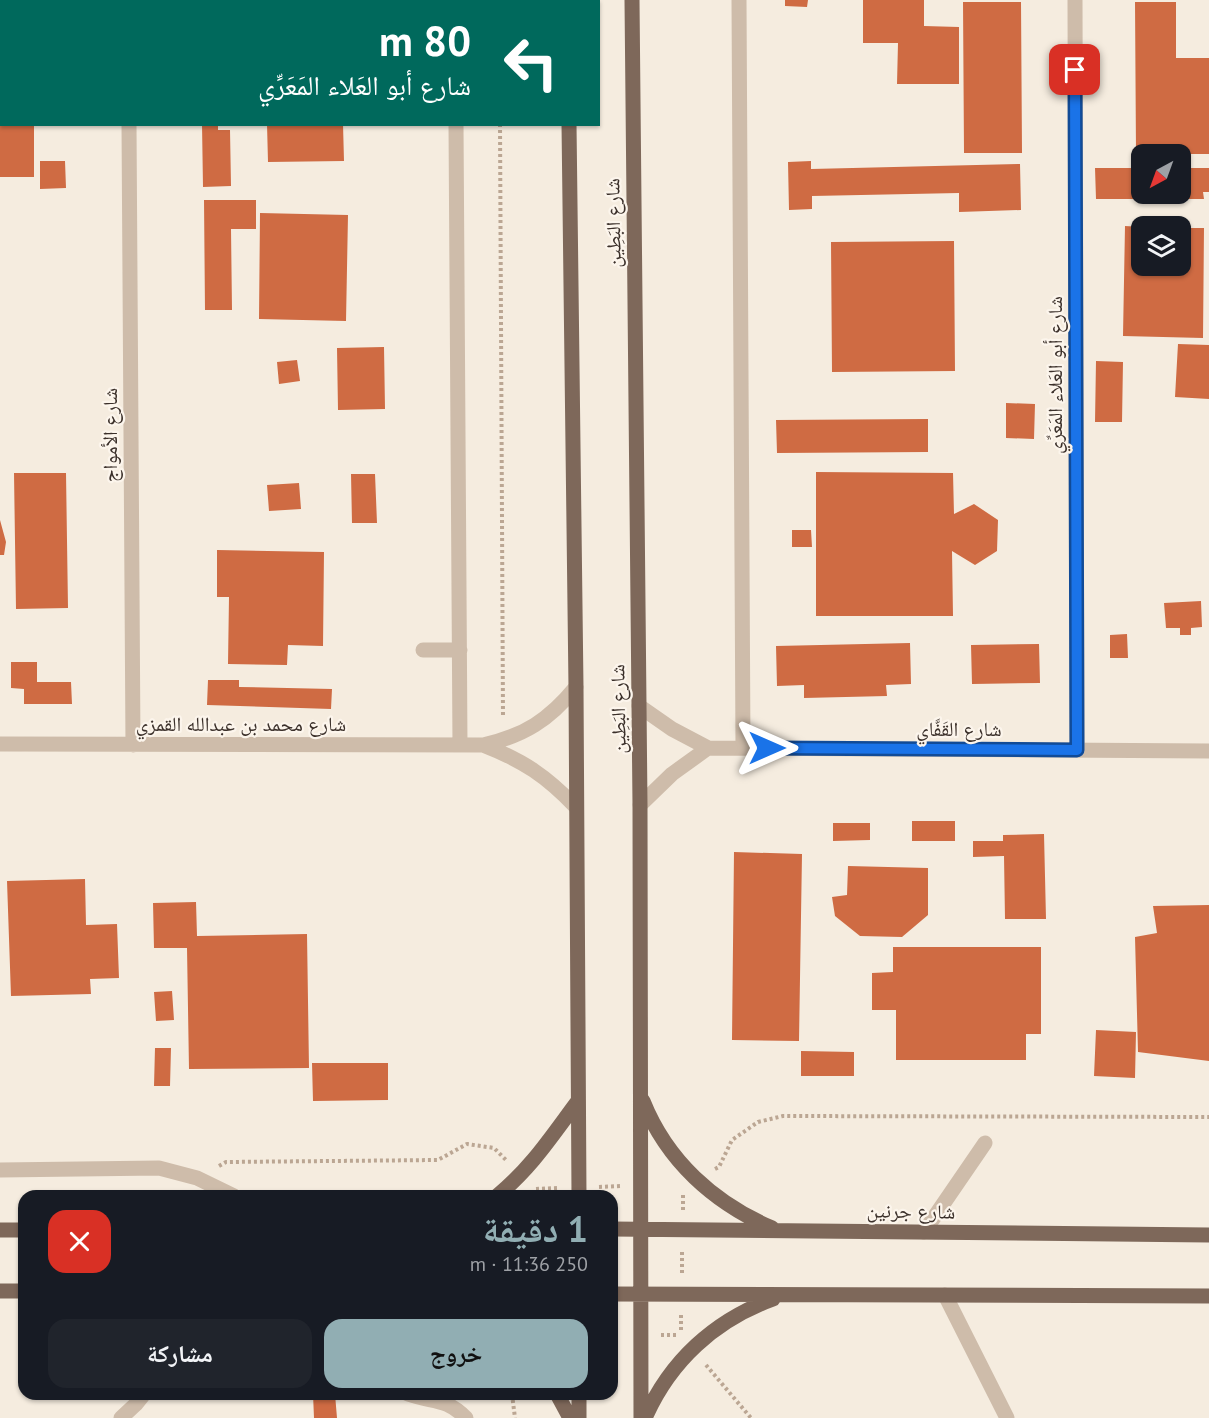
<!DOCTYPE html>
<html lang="ar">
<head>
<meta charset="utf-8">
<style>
	:root { --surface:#171b24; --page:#20242c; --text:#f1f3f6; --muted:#9ea1a6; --accent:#91aeb3 }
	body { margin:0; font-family:"PT Sans","Noto Naskh Arabic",sans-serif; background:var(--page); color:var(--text); direction:rtl; height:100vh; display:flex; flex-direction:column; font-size:22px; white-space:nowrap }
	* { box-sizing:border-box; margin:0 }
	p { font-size:20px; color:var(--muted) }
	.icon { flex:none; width:33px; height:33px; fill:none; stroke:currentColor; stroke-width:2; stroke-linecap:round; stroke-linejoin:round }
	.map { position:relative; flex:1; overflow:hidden; direction:ltr }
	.drawer { position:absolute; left:18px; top:1190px; width:600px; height:210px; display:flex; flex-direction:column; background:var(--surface); border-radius:18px; box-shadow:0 2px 4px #0004; direction:rtl }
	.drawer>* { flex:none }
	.hud { position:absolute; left:0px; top:0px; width:600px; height:126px; box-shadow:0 2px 4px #0004; direction:rtl; background:#00695c; color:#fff; overflow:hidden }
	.needle { width:39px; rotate:221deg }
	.tools { position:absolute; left:1131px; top:144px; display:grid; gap:12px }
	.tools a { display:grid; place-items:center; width:60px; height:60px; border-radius:12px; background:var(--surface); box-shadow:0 2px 4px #0004; font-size:30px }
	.pin { position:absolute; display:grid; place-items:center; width:51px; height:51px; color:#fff; margin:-26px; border-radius:12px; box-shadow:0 3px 9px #0006 }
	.me { position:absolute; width:66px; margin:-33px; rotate:90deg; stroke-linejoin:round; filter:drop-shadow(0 0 4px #0008) }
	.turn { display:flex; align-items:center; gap:21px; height:126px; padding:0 30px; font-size:27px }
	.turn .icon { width:78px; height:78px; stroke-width:2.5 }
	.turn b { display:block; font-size:42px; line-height:51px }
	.round { display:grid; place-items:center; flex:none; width:63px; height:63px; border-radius:18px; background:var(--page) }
	.summary { display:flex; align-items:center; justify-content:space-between; height:102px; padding:0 30px }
	h1 { font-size:36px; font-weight:700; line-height:45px; color:var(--accent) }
	.action { display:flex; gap:12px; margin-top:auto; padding:12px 30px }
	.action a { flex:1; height:69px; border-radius:18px; background:var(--accent); color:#111; font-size:24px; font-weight:700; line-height:69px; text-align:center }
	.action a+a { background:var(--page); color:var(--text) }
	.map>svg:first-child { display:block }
	.building { fill:#cf6b43 }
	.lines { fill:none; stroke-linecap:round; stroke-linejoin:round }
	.path { stroke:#bba693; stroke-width:4; stroke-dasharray:3 3; stroke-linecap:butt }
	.minor { stroke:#cebcaa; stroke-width:15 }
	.major { stroke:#7e685a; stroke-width:15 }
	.route-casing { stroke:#114b97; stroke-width:15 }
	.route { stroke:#1a73e8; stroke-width:10 }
	.labels { text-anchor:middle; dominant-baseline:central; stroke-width:4.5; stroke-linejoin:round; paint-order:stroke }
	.street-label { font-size:20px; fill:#3b302a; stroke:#fcf5ec }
</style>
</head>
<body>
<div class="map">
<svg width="1209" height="1418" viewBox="0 0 1209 1418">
	<rect width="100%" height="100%" fill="#f5ecdf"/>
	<path class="building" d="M 785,0 L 808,0 L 807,7 L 785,6 Z
		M 863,0 L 924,0 L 924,26 L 959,27 L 959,84 L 897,84 L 898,43 L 863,43 Z
		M 963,2 L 1021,2 L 1022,153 L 964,153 Z
		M 1135,2 L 1176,2 L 1176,58 L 1209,58 L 1209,154 L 1136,154 Z
		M 0,124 L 34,124 L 34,177 L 0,177 Z
		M 202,124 L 218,124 L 218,130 L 230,130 L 231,186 L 203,187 Z
		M 267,124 L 343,124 L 344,161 L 268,162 Z
		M 40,161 L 65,161 L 66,188 L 40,189 Z
		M 811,161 L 811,169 L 1020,164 L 1021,210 L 959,212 L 959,193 L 812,196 L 812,209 L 789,210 L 788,162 Z
		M 1095,168 L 1142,168 L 1142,194 L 1180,194 L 1180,168 L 1209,168 L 1209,192 L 1203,192 L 1204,199 L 1096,199 Z
		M 204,200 L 256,200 L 256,229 L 231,229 L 232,310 L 205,310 Z
		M 260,213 L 348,215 L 346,321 L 259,319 Z
		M 1125,226 L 1142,227 L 1142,266 L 1180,266 L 1180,228 L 1204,228 L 1203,338 L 1123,336 Z
		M 954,241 L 955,371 L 832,372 L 831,242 Z
		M 1178,344 L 1209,345 L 1209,399 L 1175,397 Z
		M 384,347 L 385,409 L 338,410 L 337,348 Z
		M 297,360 L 300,381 L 279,384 L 277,362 Z
		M 1096,361 L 1123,362 L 1122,422 L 1095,422 Z
		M 1006,403 L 1035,404 L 1034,439 L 1006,438 Z
		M 928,419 L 928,452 L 777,453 L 776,420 Z
		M 816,472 L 953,473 L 954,514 L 974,504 L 998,520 L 997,551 L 975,565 L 952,551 L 953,616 L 816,616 Z
		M 14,473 L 66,473 L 68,608 L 16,609 Z
		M 351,474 L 375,474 L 377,523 L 352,523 Z
		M 299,483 L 301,509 L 269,511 L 267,485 Z
		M 0,520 L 6,542 L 4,555 L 0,555 Z
		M 792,530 L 811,530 L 812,547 L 792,547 Z
		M 217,550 L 324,552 L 323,646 L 288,645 L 287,665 L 228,664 L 229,597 L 217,597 Z
		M 1201,601 L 1202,627 L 1191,628 L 1191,635 L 1180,635 L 1180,628 L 1166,628 L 1164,603 Z
		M 1127,634 L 1128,658 L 1110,658 L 1110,635 Z
		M 910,643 L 911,684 L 886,685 L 887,696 L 804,698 L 804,685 L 777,686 L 776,646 Z
		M 1039,644 L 1040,683 L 972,684 L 971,645 Z
		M 11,662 L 37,662 L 37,682 L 71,682 L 72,704 L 24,704 L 24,689 L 11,688 Z
		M 208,680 L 239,680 L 239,687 L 332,689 L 331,709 L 207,705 Z
		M 912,821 L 955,821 L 955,841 L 912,841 Z
		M 833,823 L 870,823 L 870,840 L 833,841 Z
		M 1044,834 L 1046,919 L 1005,919 L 1004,856 L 973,857 L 973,841 L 1003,841 L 1003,835 Z
		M 734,852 L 802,854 L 799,1041 L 732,1040 Z
		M 848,866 L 928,868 L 928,915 L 902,937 L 860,936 L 835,916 L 832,897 L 847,895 Z
		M 85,879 L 86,925 L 117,924 L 119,978 L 90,979 L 91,994 L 11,996 L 7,881 Z
		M 196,902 L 197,936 L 307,934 L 309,1068 L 189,1069 L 187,948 L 154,948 L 153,903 Z
		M 1209,905 L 1209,1061 L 1138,1052 L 1135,937 L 1157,933 L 1153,906 Z
		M 893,947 L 1041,947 L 1041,1034 L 1026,1034 L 1026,1060 L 896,1060 L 896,1010 L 872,1010 L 872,973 L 893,972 Z
		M 172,991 L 174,1020 L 156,1021 L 154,992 Z
		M 1096,1030 L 1136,1032 L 1135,1078 L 1094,1076 Z
		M 155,1048 L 171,1048 L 170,1086 L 154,1086 Z
		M 801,1051 L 854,1052 L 854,1076 L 801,1076 Z
		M 312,1063 L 388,1063 L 388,1100 L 313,1101 Z
		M 313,1394 L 335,1394 L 337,1418 L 314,1418 Z"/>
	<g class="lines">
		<path class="path" d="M 499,0 L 499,2
			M 500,124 L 503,718
			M 219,1166 L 226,1162 L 438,1160 L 467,1144 L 494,1148 L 507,1161
			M 715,1169 L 719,1167 L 732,1140 L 758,1122 L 783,1116 L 1209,1117
			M 599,1187 L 621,1186
			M 536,1189 L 558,1188
			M 683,1210 L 683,1194
			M 682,1273 L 682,1251
			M 681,1330 L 681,1314
			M 661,1335 L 677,1335
			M 706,1365 L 751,1418
			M 512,1394 L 515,1418"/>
		<path class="minor" d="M 128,0 L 128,2
			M 455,0 L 455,2
			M 739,0 L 743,748
			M 1075,0 L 1077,750
			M 129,124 L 133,745
			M 456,124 L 460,745
			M 423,650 L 460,650
			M 639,706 L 672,729 L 708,748 L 1209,751
			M 0,744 L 483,745 C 524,736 549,720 576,687
			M 483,745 C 524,761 546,776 576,807
			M 640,805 L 672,774 L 708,748
			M 0,1170 L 159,1168 L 197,1178 L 234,1196
			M 924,1232 L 985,1143
			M 945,1295 L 1007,1418
			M 408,1394 C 433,1403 445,1397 466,1418
			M 121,1418 L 136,1404 L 144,1394"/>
		<path class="major" d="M 568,0 L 568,2
			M 632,0 L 640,805 L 641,1418
			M 569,124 L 576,687 L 579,1196
			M 643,1101 C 667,1161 714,1203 772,1228
			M 497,1196 C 532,1167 551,1137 578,1101
			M 612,1229 L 1209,1235
			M 0,1230 L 24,1230
			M 0,1291 L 24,1291
			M 612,1294 L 1209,1296
			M 557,1394 L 570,1418
			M 579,1394 L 579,1418
			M 645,1418 C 670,1361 715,1320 773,1299"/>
	</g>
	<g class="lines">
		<g class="route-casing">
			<path id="route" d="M 767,748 L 1077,750 L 1075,70"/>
		</g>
		<use href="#route" class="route"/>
	</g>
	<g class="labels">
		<g class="street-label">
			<text transform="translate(613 223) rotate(-91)">شارع البَطِين</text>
			<text transform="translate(1055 375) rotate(-90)">شارع أبو العَلاء المَعَرِّي</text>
			<text transform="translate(110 435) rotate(-90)">شارع الأمواج</text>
			<text transform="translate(618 709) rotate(-91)">شارع البَطِين</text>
			<text x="241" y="724">شارع محمد بن عبدالله القمزي</text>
			<text x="959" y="729">شارع القَفَّاي</text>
			<text transform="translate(911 1211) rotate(1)">شارع جرنين</text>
		</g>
	</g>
</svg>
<div class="tools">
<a><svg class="needle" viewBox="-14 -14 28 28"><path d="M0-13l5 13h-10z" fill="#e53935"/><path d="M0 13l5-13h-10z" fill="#9ea1a6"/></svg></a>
<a><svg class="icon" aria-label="layers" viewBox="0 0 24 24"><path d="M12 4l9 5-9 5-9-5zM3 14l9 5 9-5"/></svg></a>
</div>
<div class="pin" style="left:1075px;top:70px;background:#d93025"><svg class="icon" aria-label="arrive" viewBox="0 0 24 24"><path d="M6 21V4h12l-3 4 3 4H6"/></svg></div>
<svg class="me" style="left:767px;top:748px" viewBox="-20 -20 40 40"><path d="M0-17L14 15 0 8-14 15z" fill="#1a73e8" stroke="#fff" stroke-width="4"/></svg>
<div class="hud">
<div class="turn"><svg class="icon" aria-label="left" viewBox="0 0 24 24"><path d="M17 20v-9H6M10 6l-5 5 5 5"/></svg><div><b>80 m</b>شارع أبو العَلاء المَعَرِّي</div></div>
</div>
<section class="drawer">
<div class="summary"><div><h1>1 دقيقة</h1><p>250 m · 11:36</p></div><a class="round" style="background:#d93025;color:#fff"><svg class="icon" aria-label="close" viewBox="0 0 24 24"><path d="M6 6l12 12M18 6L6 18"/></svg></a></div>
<div class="action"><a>خروج</a><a>مشاركة</a></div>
</section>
</div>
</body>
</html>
